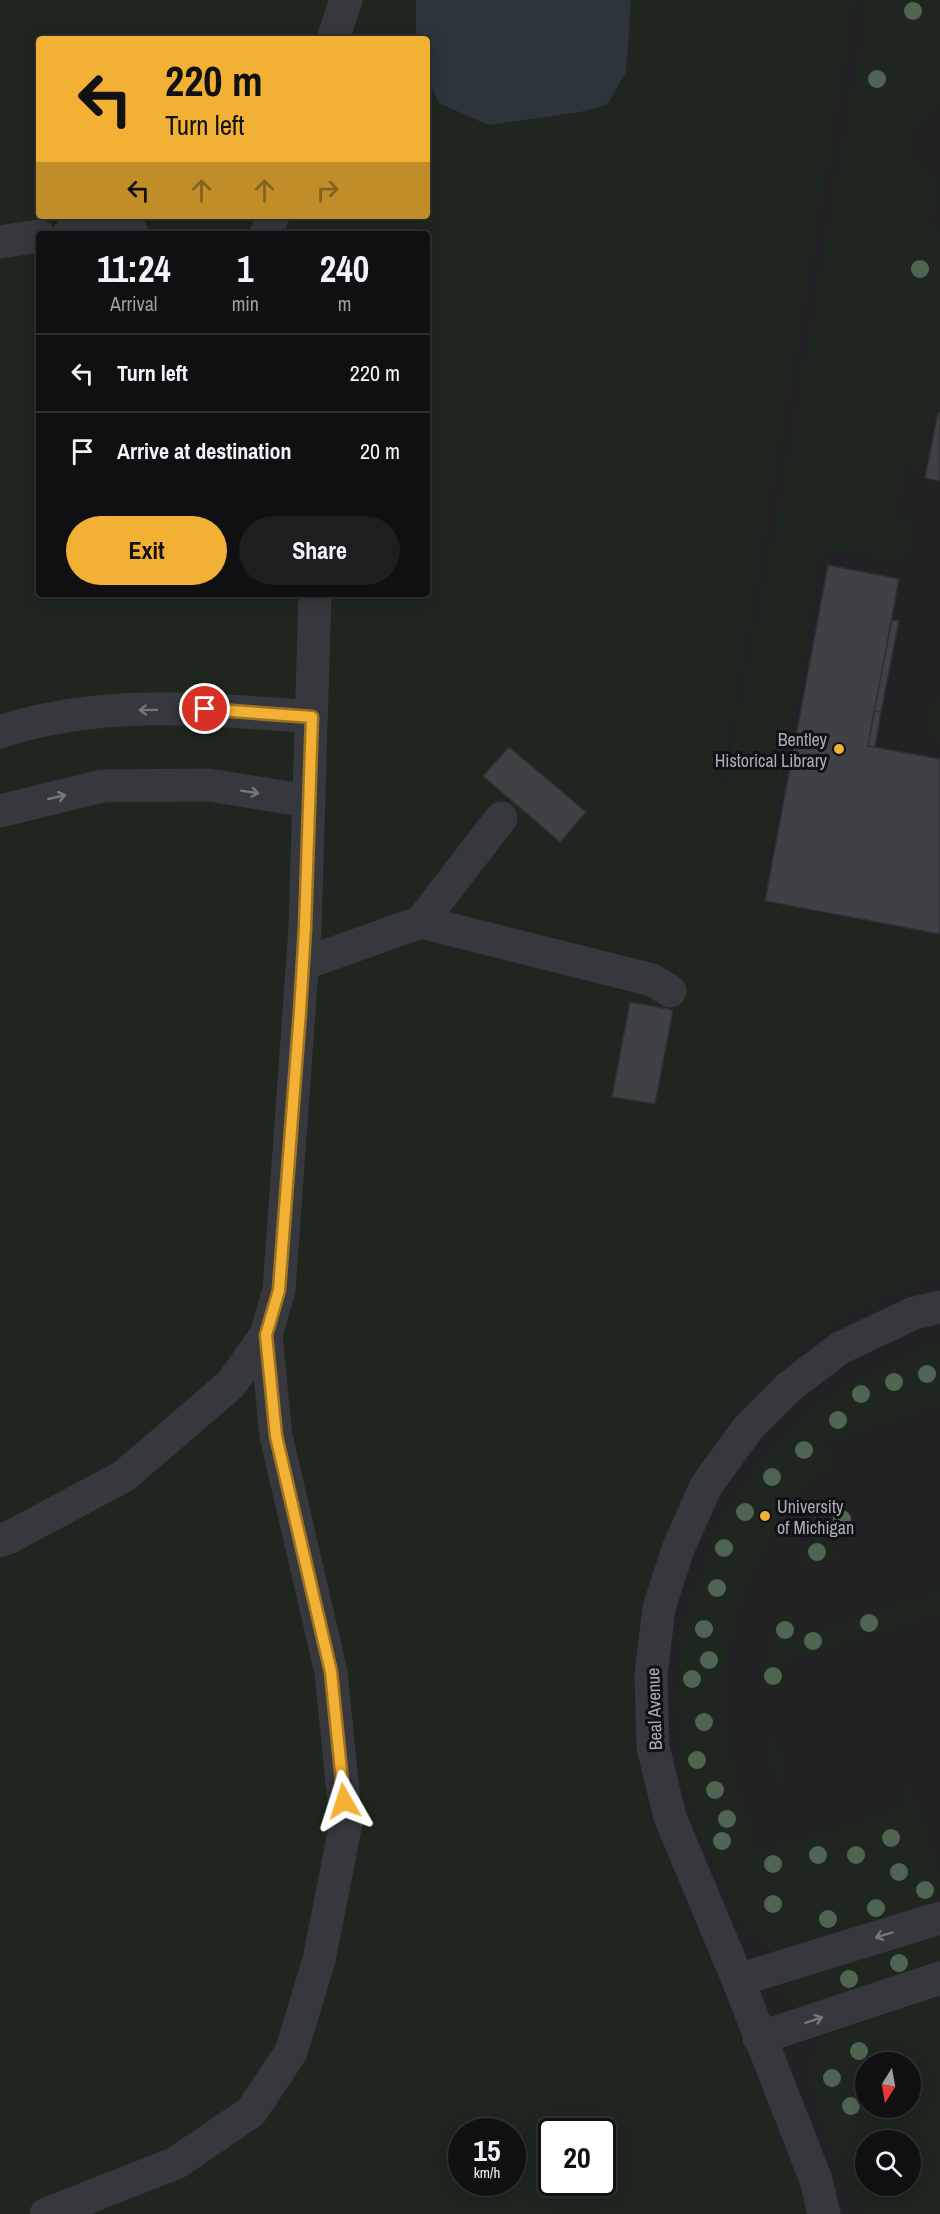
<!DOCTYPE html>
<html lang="en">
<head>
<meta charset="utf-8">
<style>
	:root { --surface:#101012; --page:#1e1e20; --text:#f1f3f6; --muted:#9c9d9f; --line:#303032; --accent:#f2b134 }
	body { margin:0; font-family:"Archivo Narrow",sans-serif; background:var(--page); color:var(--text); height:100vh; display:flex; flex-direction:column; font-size:22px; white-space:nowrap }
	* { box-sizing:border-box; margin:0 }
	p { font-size:20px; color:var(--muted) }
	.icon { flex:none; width:33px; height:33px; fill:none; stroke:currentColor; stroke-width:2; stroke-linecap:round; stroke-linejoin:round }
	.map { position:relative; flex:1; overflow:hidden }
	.side { position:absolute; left:36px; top:231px; width:394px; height:366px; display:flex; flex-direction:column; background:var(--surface); border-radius:6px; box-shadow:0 3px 15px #0003,0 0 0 2px var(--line) }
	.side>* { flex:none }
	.hud { position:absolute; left:36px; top:36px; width:394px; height:183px; border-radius:6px; box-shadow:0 3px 15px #0003,0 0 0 2px var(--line); background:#f2b134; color:#111; overflow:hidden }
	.needle { width:39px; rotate:191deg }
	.buttons { position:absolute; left:855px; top:2052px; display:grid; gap:12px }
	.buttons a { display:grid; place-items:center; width:66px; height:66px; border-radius:50%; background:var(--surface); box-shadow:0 3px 15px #0003,0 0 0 2px var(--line); font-size:30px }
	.speed { position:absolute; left:448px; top:2118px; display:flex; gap:12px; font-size:30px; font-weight:700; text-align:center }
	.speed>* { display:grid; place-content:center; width:78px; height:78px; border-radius:50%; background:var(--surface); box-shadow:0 3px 15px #0003,0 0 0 2px var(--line); line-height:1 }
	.speed small { font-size:15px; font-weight:400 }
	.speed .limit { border:3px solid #111; border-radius:9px; background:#fff; color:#111 }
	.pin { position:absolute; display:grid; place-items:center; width:51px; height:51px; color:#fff; margin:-26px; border:3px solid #fff; border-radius:50%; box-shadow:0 2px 6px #0007 }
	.me { position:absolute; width:66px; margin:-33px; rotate:354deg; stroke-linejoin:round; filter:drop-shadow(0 0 4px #0008) }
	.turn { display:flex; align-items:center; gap:21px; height:126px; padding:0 30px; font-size:27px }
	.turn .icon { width:78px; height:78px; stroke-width:2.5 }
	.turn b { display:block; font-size:42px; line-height:51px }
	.lanes { display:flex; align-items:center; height:57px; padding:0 30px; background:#0003; justify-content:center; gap:30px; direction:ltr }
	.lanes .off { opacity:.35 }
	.eta { display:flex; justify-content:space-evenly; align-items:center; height:102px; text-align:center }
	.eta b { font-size:36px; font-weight:700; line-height:42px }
	.action { display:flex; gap:12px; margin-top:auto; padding:12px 30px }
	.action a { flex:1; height:69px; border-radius:36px; background:var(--accent); color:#111; font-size:24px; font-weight:700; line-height:69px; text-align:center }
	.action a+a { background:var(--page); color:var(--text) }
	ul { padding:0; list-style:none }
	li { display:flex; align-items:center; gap:18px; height:78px; padding:0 30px; border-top:2px solid var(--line) }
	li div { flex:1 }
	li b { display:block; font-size:22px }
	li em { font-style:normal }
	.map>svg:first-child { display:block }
	.built { fill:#222225; fill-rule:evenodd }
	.green { fill:#1e261f; fill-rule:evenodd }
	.water { fill:#2c353c }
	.building { fill:#404145; stroke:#303034; stroke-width:1.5 }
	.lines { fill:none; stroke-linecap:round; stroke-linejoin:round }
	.minor { stroke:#37383d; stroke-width:33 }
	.tree { fill:#506452 }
	.oneway { stroke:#757881 }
	.route-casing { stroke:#9d7322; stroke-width:15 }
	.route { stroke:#f2b134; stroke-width:10 }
	.poi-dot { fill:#f2b134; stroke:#111113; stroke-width:2 }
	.labels { text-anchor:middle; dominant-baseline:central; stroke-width:6; stroke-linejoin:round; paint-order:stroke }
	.poi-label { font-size:18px; fill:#a8adb8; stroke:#111113; text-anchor:end }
	.street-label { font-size:18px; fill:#a8adb8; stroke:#111113 }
</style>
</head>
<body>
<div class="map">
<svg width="940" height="2214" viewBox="0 0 940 2214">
	<rect width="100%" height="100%" fill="#161618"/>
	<path class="built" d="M 856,0 L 940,0 L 940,2214 L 464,2214 L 513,2182 L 513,2132 L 479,2131 ZM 866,2062 L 910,2062 L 910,2108 L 866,2108 ZM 552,2132 L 603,2132 L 603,2182 L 552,2182 ZM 866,2140 L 910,2140 L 910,2186 L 866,2186 Z"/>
	<path class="green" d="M 0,0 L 856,0 L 695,933 L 778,513 L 868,0 L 940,0 L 940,106 C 922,114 916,126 909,145 L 916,160 L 940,178 L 930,225 L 940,234 L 940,410 L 934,409 L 923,469 L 904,467 L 895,518 L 913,524 L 906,560 L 822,549 L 761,902 L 940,935 L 940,1277 L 860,1308 L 815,1338 L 731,1418 L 692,1480 L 657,1555 L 638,1636 L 635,1698 L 636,1745 L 645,1795 L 687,1911 L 709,1960 L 800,2186 L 808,2214 L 0,2214 ZM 39,39 L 428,39 L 428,216 L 39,216 ZM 39,234 L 428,234 L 428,594 L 39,594 ZM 462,2132 L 513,2132 L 513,2182 L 462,2182 ZM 552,2132 L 603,2132 L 603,2182 L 552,2182 Z
		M 940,694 L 940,740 L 926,738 L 934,697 Z
		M 940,1342 L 940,1407 L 825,1442 L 832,1467 C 808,1479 790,1508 776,1531 C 745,1582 723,1644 724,1704 C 726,1752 744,1806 758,1851 L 907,1807 L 902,1784 L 904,1781 L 911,1782 L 940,1876 L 940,1889 L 935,1903 L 785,1950 L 766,1946 L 754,1939 L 738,1922 L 698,1829 L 682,1778 L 675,1696 L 683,1623 L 714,1531 L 757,1465 L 823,1399 L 882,1365 L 922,1347 Z
		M 841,1503 L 850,1507 L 855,1522 L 829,1530 L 838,1559 L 803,1568 L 800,1561 L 801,1558 L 835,1506 Z
		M 940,1591 L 940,1613 L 780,1663 L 785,1684 L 782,1689 L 767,1689 L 762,1683 L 774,1619 L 786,1614 L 794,1618 L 791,1627 L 795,1638 Z
		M 770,1730 L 775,1734 L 787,1774 L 786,1781 L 777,1782 L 774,1778 L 765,1735 Z
		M 940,1935 L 940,1965 L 803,2007 L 793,2006 L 786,1999 L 786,1990 L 792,1980 Z
		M 940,1994 L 940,2214 L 864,2214 L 850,2197 L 833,2154 L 815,2103 L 808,2060 L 817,2043 L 837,2027 ZM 866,2062 L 910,2062 L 910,2108 L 866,2108 ZM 866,2140 L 910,2140 L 910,2186 L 866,2186 Z"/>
	<path class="water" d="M 416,0 L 631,0 L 626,72 L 607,105 L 580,112 L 488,125 L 439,103 L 428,79 L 428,39 L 416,39 Z"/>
	<path class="building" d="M 938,413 L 940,413 L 940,481 L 925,478 Z
		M 828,565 L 899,579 L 868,746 L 940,759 L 940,934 L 765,901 Z
		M 892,620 L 899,621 L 881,712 L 874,711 Z
		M 874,711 L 881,712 L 875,747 L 868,746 Z
		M 509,747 L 586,812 L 560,842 L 483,776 Z
		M 630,1002 L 673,1010 L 655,1104 L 612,1097 Z"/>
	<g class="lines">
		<path class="minor" d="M 333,39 L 346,0
			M 69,234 L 133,234
			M 266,234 L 273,216
			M 0,242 L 39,236
			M 0,732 C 100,698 208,709 311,717
			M 0,811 L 102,786 L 208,785 L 309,801
			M 421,922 L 652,980 L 670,991
			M 303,964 L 421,922 L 501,818
			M 0,1541 L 10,1537 L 124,1476 L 231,1384 L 266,1335 L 279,1290 L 305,928 L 315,594
			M 738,1980 L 940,1918
			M 759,2038 L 940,1978
			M 46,2214 L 176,2163 L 251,2112 L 291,2052 L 319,1960 L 346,1823 L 331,1672 L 276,1436 L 266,1335
			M 824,2214 L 816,2180 L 738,1980 L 670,1817 L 653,1747 L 651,1675 L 659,1608 L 678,1549 L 706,1486 L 748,1428 L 789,1387 L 840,1348 L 914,1313 L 940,1307"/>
	</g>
	<g class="tree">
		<circle cx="913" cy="11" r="9"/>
		<circle cx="877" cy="79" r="9"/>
		<circle cx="920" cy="269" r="9"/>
		<circle cx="927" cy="1374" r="9"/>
		<circle cx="894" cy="1382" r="9"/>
		<circle cx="861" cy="1394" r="9"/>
		<circle cx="838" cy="1420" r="9"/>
		<circle cx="804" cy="1450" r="9"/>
		<circle cx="772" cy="1477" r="9"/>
		<circle cx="745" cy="1512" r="9"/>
		<circle cx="842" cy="1519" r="9"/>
		<circle cx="724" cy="1548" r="9"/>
		<circle cx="817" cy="1552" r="9"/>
		<circle cx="717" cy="1588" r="9"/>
		<circle cx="869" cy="1623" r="9"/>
		<circle cx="704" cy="1629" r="9"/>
		<circle cx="785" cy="1630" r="9"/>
		<circle cx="813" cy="1641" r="9"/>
		<circle cx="709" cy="1660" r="9"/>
		<circle cx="773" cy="1676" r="9"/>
		<circle cx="692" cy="1679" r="9"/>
		<circle cx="704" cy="1722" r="9"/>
		<circle cx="697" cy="1760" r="9"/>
		<circle cx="715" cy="1790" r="9"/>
		<circle cx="727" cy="1819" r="9"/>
		<circle cx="891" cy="1838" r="9"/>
		<circle cx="722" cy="1841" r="9"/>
		<circle cx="818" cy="1855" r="9"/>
		<circle cx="856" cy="1855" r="9"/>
		<circle cx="773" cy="1864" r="9"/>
		<circle cx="899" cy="1872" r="9"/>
		<circle cx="925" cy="1890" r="9"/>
		<circle cx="773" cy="1904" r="9"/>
		<circle cx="876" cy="1908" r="9"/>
		<circle cx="828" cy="1919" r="9"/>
		<circle cx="899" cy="1963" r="9"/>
		<circle cx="849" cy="1979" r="9"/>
		<circle cx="859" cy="2051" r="9"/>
		<circle cx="832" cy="2078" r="9"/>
		<circle cx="851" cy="2106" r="9"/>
	</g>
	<defs><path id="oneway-shaft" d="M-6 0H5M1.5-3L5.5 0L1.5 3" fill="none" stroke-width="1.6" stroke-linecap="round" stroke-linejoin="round" transform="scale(1.5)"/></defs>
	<g class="oneway">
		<use href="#oneway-shaft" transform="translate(148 710) rotate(179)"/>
		<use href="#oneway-shaft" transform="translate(250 792) rotate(9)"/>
		<use href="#oneway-shaft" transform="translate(57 797) rotate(-13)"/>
		<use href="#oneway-shaft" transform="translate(884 1935) rotate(163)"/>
		<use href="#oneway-shaft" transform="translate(814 2020) rotate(-18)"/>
	</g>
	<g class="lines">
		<g class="route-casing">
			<path id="route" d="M 205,709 L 312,717 L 305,928 L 300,1011 L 279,1290 L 266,1335 L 276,1436 L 331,1672 L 344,1801"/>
		</g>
		<use href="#route" class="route"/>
	</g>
	<g class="poi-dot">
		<circle cx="839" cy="749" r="6"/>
		<circle cx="765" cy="1516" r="6"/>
	</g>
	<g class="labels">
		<g class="poi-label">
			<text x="827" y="739">Bentley<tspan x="827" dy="21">Historical Library</tspan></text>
			<text x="777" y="1506" text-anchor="start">University<tspan x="777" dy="21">of Michigan</tspan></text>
		</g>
		<g class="street-label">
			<text transform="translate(654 1709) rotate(-92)">Beal Avenue</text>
		</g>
	</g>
</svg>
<div class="buttons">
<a><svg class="needle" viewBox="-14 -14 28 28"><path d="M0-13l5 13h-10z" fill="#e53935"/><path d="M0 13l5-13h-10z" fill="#9c9d9f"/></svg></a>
<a><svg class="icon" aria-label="search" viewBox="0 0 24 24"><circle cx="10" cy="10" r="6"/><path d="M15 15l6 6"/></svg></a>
</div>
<div class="speed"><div>15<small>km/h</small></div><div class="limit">20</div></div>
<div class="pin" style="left:205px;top:709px;background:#d93025"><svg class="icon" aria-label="arrive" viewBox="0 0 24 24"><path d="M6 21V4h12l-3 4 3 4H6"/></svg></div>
<svg class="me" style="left:344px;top:1801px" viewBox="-20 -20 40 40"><path d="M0-17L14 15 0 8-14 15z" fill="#f2b134" stroke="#fff" stroke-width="4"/></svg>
<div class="hud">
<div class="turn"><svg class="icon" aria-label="left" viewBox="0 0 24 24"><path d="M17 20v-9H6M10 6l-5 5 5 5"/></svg><div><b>220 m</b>Turn left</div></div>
<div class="lanes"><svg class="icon" aria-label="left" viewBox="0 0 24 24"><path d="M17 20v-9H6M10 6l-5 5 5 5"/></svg><svg class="icon off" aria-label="ahead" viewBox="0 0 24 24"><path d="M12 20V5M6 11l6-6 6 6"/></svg><svg class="icon off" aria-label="ahead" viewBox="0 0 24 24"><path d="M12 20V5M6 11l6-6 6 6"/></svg><svg class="icon off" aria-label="right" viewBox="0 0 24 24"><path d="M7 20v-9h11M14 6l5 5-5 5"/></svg></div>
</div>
<section class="side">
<div class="eta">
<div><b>11:24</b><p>Arrival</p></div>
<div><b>1</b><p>min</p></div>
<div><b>240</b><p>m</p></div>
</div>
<ul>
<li><svg class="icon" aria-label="left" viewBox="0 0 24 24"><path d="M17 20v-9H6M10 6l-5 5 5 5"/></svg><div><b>Turn left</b></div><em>220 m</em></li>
<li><svg class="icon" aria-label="arrive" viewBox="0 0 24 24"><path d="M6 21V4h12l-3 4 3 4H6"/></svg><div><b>Arrive at destination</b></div><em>20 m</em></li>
</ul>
<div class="action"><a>Exit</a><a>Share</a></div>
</section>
</div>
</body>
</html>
